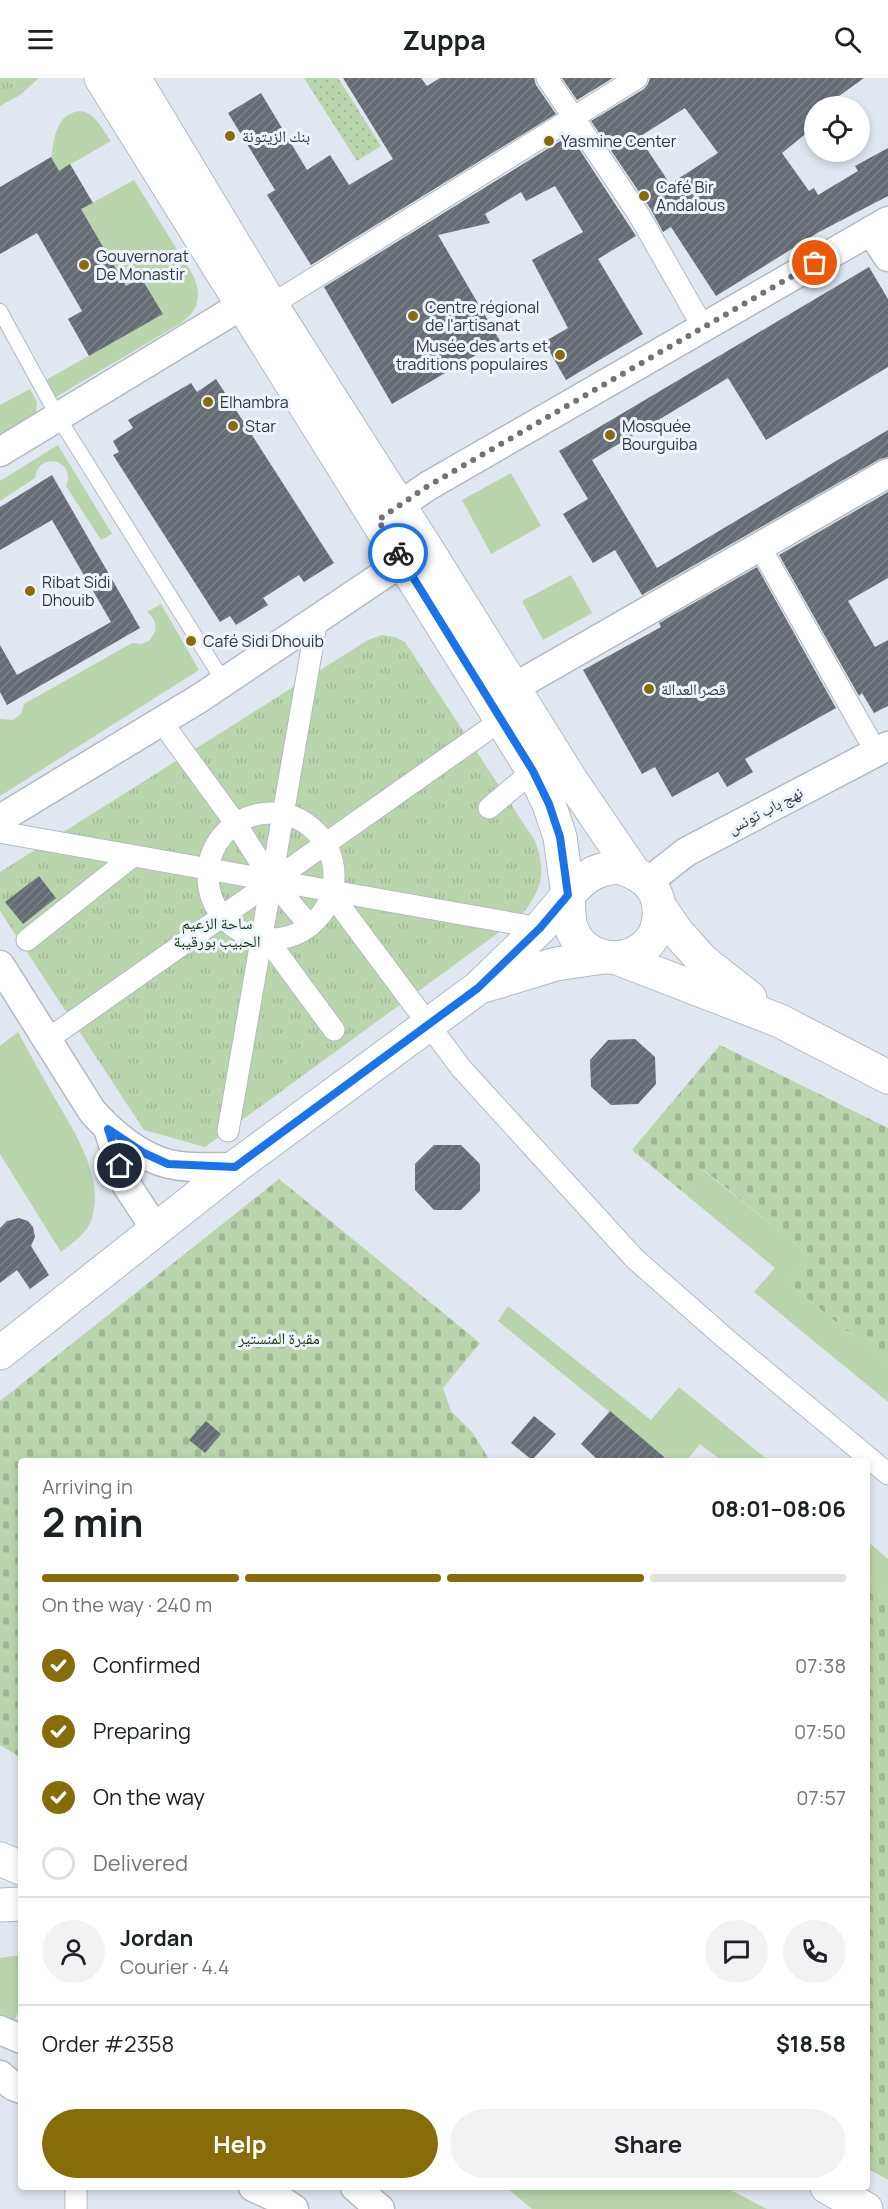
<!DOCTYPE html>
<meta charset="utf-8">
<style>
:root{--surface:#fff;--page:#f2f2f2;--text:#202124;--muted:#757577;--line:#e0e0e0;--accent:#876c0a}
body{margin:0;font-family:Manrope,"Noto Naskh Arabic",sans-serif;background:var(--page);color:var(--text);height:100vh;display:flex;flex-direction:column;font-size:22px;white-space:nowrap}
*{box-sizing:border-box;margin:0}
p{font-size:20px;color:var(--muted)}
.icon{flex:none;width:33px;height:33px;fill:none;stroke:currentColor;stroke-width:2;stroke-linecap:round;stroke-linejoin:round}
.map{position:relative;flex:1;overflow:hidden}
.details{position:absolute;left:18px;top:1380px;width:852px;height:732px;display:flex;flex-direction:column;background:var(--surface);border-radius:6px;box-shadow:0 3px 9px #0003}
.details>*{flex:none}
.controls{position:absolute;left:804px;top:18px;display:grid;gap:12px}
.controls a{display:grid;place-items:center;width:66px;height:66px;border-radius:50%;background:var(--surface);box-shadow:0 3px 9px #0003;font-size:30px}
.pin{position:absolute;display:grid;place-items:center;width:51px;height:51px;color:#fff;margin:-26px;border:3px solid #fff;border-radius:50%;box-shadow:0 2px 6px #0007}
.courier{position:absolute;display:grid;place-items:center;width:60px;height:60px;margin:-30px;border:4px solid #1a73e8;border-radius:50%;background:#fff;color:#222;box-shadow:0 2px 8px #0007}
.head em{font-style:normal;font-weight:700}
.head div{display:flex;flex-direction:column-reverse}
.head{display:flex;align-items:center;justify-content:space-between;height:102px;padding:0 24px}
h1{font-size:39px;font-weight:700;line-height:45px}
.bar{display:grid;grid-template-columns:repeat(4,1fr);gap:9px 6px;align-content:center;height:72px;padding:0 24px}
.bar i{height:8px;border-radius:4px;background:var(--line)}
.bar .current{background:var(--accent)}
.bar p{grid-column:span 4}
.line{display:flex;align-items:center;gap:15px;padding:0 24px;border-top:2px solid var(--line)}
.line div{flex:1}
.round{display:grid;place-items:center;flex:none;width:63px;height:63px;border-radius:32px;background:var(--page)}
ol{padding:0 24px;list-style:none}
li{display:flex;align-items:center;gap:18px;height:66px}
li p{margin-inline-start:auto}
li .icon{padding:6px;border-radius:50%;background:var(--accent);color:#fff;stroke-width:4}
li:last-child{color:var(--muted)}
li i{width:33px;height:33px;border:3px solid var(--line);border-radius:50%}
.primary-button{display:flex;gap:12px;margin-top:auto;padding:12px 24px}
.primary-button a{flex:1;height:69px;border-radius:36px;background:var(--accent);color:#fff;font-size:24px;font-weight:700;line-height:69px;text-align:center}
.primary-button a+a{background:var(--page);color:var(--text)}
header{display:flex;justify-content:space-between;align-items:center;height:78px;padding:0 24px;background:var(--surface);font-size:27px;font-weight:700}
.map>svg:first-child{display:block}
.grass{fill:#b9d5ac}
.cemetery{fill:url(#cemetery-stones)}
.park{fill:url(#park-tufts)}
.garden{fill:url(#garden-dots)}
.building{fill:url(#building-hatch);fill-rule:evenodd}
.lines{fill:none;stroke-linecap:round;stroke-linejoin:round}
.service-casing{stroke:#b3bac2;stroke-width:16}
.pedestrian-casing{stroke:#b3bac2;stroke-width:23}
.minor-casing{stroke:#b3bac2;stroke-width:31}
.tertiary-casing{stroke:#b3bac2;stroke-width:35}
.secondary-casing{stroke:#b3bac2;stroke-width:35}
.service{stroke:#fff;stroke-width:14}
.pedestrian{stroke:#fff;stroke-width:21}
.minor{stroke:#fff;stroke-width:28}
.tertiary{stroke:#fff;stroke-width:33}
.secondary{stroke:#fff;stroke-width:33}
.done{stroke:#707379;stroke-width:6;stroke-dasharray:0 10.8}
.route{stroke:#1a73e8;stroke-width:8}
.poi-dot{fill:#876c0a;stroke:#edf4fd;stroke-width:2}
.labels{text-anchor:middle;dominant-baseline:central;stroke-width:6;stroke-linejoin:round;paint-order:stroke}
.poi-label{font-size:16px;fill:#333539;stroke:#edf4fd;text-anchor:start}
.street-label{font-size:16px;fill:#333539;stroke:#edf4fd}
.park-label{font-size:16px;fill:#193803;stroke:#edf4fd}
</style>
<header><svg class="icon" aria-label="menu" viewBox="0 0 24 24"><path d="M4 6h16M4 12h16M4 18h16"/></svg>Zuppa<svg class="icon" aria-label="search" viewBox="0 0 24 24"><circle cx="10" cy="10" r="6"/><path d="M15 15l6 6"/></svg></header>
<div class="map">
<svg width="888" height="2131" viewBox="0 0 888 2131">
<defs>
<pattern id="cemetery-stones" width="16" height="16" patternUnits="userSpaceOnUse" patternTransform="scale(1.5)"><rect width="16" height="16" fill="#b9d5ac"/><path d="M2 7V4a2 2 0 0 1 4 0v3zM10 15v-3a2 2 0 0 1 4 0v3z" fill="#a0b795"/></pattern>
<pattern id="park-tufts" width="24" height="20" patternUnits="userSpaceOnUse" patternTransform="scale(1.5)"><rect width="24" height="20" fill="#b9d5ac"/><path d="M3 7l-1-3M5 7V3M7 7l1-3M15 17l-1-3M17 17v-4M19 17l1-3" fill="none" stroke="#a0b795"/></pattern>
<pattern id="garden-dots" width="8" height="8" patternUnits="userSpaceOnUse" patternTransform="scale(1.5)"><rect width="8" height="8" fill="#b9d5ac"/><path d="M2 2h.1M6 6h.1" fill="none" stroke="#a0b795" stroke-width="1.8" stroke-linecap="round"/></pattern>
<pattern id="building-hatch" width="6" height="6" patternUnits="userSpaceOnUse" patternTransform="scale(1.5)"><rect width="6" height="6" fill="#666c74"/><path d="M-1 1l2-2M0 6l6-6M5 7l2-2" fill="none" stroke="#7d8288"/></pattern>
</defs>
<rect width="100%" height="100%" fill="#e0e7f0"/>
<!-- grass -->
<g class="grass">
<path d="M79 33C95 34 102 51 111 63L59 93 51 79C55 60 55 37 79 33Z"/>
<path d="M134 102 194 199C202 219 198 233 181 245L56 319 46 302 163 236 142 199 126 208 81 131Z"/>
<polygon points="30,311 37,324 36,337 0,360 0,327"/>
<path d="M58 367 112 456 101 462 66 408C77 382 38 372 35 400L0 423V403Z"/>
<polygon points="511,395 541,448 491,476 462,422"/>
<polygon points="571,497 592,535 543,562 522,523"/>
<path d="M161 526 199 592 0 718V641L13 642 21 636 24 626 132 565 141 566 149 563C158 553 158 543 147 534Z"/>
<path d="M18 954C30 976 42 998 54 1019 74 1053 108 1104 90 1145 84 1158 72 1165 61 1174L0 1076V968Z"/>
<polygon points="703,1092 809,1177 787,1204 888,1286 888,1324 754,1214 775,1190 684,1115"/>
<polygon points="508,1228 651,1342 679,1309 769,1383 722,1383 700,1366 686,1383 670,1383 498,1243"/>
<polygon points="867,1463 888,1481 888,1518 867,1501"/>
<polygon points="21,1877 21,1926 14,1943 0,1936 0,1880"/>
<polygon points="506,2109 725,2109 767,2131 532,2131"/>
</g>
<!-- cemetery -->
<g class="cemetery">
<polygon points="720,967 888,1050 888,1286 787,1204 809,1177 704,1092 684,1115 632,1072"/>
<polygon points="279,1101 480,1265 443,1310 451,1333 472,1354 490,1383 21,1383 21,1680 0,1667 0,1323"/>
<polygon points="867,1501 888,1518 888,2102 867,2090"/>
</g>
<!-- park -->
<g class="park">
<polygon points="0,0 39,0 20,17 0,28"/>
<path d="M382 557 395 559 405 564 535 763C547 796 542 812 520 839L205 1069 144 1052 0 833V794L368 562Z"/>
</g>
<!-- garden -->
<polygon class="garden" points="304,0 338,0 381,68 357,83"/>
<!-- building -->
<g class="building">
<polygon points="343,0 421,0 427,8 440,0 534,0 536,7 556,36 311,187 267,117 275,112 228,35 261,15 307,92 330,77 349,107 393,81"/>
<polygon points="562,0 613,0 577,22"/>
<path d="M650 0H864L825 28H814V49L782 75 809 113 814 110 818 117 858 93 855 88 888 70V118L819 154 716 218 671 149 663 154 650 130 591 43 644 11 648 6ZM685 30 718 75 670 106 639 59Z"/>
<polygon points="570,57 636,158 598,181 643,256 566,302 544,264 568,250 532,182 583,154 555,108 526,123 521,114 485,136 490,145 438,157 500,263 392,326 324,209"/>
<polygon points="51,79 59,93 70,86 93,125 81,131 126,208 141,199 163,236 89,278 68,241 82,233 37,155 0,176 0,109"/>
<polygon points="869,189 888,221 888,289 766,362 728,300 592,382 657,490 888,352 888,379 880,381 642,517 615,472 593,485 563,436 588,421 559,373"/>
<polygon points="216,301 334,485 304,504 299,497 263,520 268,527 236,547 230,538 220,544 113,377 119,374 113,363 133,350 128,342 191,305 197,314"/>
<polygon points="52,397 140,550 7,627 0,614 0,567 17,597 111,544 52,442 0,472 0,429"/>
<polygon points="888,414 888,500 848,523 875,569 888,562 888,628 874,635 862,615 859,618 779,477"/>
<polygon points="757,489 836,630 745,681 753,694 727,709 718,694 672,719 655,689 642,696 583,592 661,549 659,545"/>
<polygon points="39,798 56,820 23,846 5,824"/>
<polygon points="635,961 655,979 656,1006 638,1026 611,1027 591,1009 590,982 608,962"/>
<polygon points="434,1067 461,1067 480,1086 480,1113 461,1132 434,1132 415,1112 415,1086"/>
<polygon points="19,1140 28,1143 33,1149 35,1159 31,1168 49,1197 30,1211 17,1192 0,1205 0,1150 7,1143"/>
<polygon points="610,1333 669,1383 599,1383 581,1366"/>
<polygon points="534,1338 556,1356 532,1382 511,1365"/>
<polygon points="206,1343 221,1356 205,1375 189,1362"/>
</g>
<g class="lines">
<!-- service casing -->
<g class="service-casing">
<polyline id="service" points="0,233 58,339 224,604"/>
</g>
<!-- pedestrian casing -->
<g class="pedestrian-casing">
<g id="pedestrian">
<polyline points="547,0 639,137 703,249"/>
<polyline points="271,227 637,0"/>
<polyline points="760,469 876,674"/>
<polyline points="161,643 236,746 272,803 310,848"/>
<polyline points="489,730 533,693"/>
<circle cx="271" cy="798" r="63"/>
<polyline points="0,754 540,850"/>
<polyline points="332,817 461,990 635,1181 726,1261 888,1396"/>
<polyline points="267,861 334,952"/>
<polyline points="27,862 133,778"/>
<polyline points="48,961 500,643"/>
<polyline points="228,1053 317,541"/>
<polyline points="76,2109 76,2131"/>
</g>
</g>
<!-- minor casing -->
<g class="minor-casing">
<g id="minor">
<polyline points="871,153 888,179"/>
<polyline points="0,374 262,215"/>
<polyline points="380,441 428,408 888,143"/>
<polyline points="513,610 888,395"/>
<polyline points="0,741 200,620 420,472"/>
<polyline points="648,804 686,774 888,668"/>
<path d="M0 887 92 1033C111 1055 140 1079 169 1086 190 1091 214 1089 235 1089"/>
<polyline points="108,1051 126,1106 156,1152"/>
<polyline points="0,1952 21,1961"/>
<polyline points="0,1997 13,2008 21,2011"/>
<polyline points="253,2109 279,2121 294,2131"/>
<polyline points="355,2109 380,2131"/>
</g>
</g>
<!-- tertiary casing -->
<g class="tertiary-casing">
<g id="tertiary">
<polyline points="480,909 556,886 604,879"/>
<polyline points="0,1275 235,1089 478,910 540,850 568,817"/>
</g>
</g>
<!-- secondary casing -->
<g class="secondary-casing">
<g id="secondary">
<polyline points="101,0 533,693 549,726 560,759 568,817"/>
<polyline points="134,0 263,214 425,468 571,702 633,793"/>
<path d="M617 789C629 792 637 795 646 803 665 819 663 854 644 869 620 889 581 880 571 849 568 839 569 828 568 817 585 799 592 792 617 789Z"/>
<polyline points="659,828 677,854 703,883 750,920"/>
<polyline points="617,880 780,943 888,999"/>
<polyline points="0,1781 21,1790"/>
<polyline points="0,1827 21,1826"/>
<polyline points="827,2109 866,2131"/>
</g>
</g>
<!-- service -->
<use href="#service" class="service"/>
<!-- pedestrian -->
<use href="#pedestrian" class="pedestrian"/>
<!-- minor -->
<use href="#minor" class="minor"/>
<!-- tertiary -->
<use href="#tertiary" class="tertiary"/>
<!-- secondary -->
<use href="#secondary" class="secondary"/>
</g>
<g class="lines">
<!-- done -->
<polyline class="done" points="398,475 378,442 428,408 815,185"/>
<!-- route -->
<polyline class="route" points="120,1088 108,1051 144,1075 168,1086 235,1089 478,910 540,850 568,817 560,759 549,726 533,693 398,475"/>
</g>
<!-- markers -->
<g class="poi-dot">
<circle cx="230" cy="58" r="6"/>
<circle cx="549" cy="63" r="6"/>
<circle cx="644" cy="118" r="6"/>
<circle cx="84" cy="187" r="6"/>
<circle cx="413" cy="238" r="6"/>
<circle cx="560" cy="277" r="6"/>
<circle cx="208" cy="324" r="6"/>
<circle cx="233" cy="348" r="6"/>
<circle cx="610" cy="357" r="6"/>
<circle cx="30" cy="513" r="6"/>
<circle cx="191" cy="563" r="6"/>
<circle cx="649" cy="611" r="6"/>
</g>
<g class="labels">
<!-- poi labels -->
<g class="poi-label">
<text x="242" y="58">بنك الزيتونة</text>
<text x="561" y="63">Yasmine Center</text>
<text x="656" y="109">Café Bir<tspan x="656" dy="18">Andalous</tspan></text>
<text x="96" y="178">Gouvernorat<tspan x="96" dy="18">De Monastir</tspan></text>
<text x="425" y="229">Centre régional<tspan x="425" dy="18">de l'artisanat</tspan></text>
<text x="548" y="268" text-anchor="end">Musée des arts et<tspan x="548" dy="18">traditions populaires</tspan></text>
<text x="220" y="324">Elhambra</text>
<text x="245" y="348">Star</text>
<text x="622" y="348">Mosquée<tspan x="622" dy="18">Bourguiba</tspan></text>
<text x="42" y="504">Ribat Sidi<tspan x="42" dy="18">Dhouib</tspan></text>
<text x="203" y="563">Café Sidi Dhouib</text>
<text x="661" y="611">قصر العدالة</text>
</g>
<!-- street labels -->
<g class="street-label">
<text transform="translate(765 732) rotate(-28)">نهج باب تونس</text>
</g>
<!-- park labels -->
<g class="park-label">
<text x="217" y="845">ساحة الزعيم<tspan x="217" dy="18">الحبيب بورقيبة</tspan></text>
<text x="279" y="1260">مقبرة المنستير</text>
</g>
</g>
</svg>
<div class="controls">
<a><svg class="icon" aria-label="locate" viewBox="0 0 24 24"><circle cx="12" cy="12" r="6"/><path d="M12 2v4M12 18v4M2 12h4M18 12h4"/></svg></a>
</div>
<div class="pin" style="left:815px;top:185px;background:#ea580c"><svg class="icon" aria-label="bag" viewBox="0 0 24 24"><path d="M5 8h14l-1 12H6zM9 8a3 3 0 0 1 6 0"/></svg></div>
<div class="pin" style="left:120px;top:1088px;background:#1f2937"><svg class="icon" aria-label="home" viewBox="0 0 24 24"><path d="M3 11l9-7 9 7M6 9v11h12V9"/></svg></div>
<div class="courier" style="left:398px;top:475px"><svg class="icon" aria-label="bike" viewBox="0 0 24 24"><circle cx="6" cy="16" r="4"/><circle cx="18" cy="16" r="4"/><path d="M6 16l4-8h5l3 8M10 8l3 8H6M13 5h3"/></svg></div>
<section class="details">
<div class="head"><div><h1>2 min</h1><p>Arriving in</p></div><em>08:01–08:06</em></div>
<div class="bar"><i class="current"></i><i class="current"></i><i class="current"></i><i></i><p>On the way · 240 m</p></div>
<ol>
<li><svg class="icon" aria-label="check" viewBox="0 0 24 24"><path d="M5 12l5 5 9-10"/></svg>Confirmed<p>07:38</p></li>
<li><svg class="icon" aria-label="check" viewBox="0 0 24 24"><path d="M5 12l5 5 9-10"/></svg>Preparing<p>07:50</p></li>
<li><svg class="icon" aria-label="check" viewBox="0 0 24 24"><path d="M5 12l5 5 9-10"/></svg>On the way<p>07:57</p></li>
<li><i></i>Delivered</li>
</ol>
<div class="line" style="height:108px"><a class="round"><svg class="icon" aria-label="person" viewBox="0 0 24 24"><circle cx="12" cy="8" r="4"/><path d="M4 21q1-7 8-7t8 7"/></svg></a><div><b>Jordan</b><p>Courier · 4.4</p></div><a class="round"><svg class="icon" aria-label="chat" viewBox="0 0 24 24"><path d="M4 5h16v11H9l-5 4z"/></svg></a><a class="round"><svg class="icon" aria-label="phone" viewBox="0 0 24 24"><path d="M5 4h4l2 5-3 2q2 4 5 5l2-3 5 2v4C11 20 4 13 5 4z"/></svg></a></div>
<div class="line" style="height:78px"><div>Order #2358</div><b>$18.58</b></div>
<div class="primary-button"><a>Help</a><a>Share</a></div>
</section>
</div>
